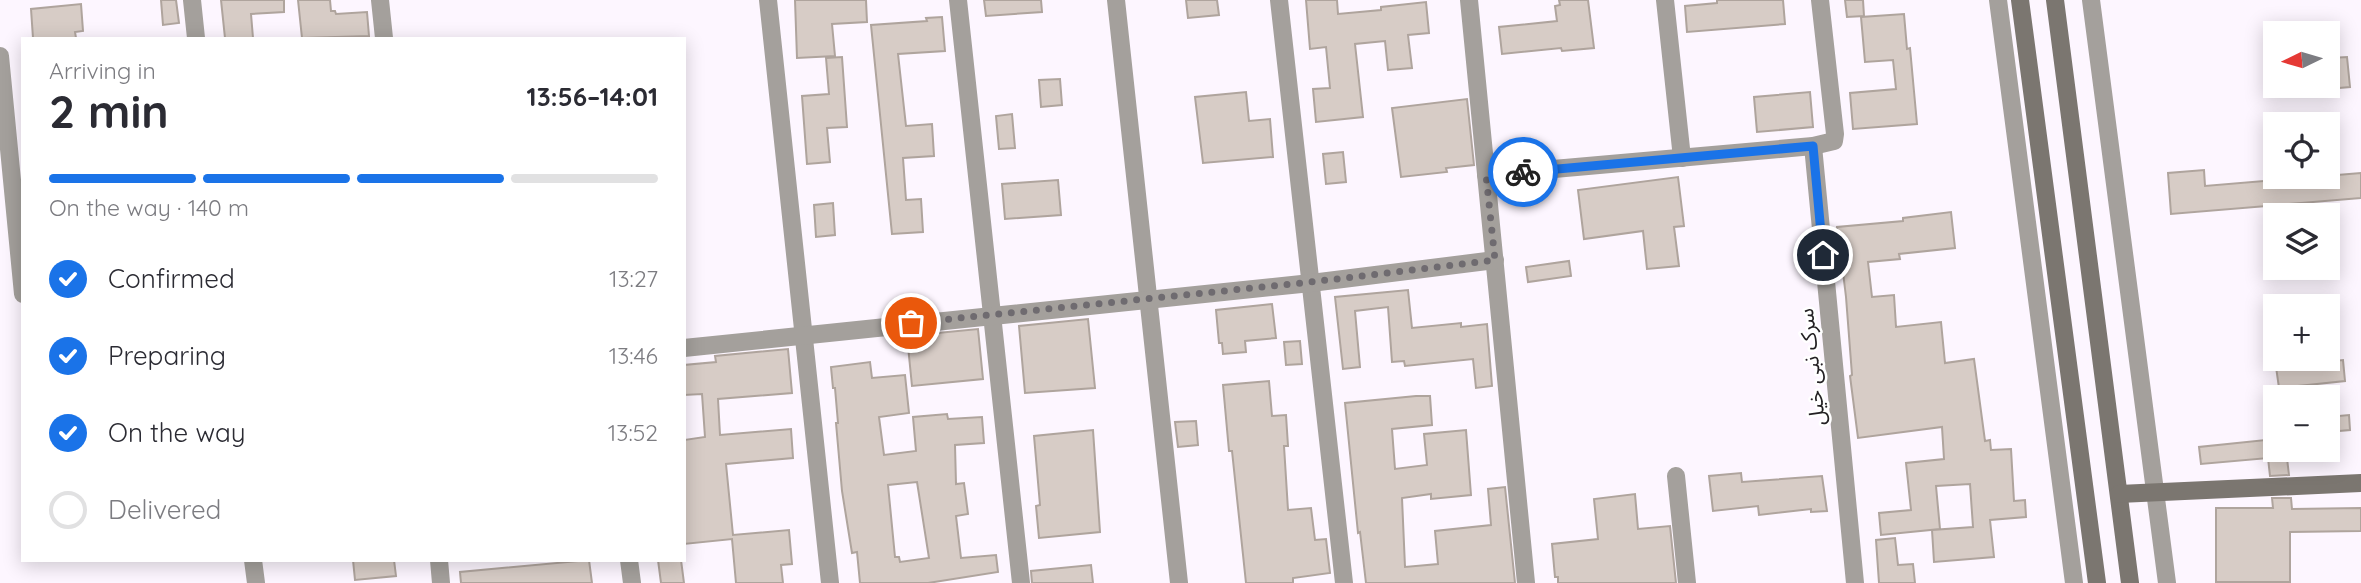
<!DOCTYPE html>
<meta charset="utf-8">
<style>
:root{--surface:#fff;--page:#f2f2f3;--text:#2b2b33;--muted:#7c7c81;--line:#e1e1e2;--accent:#1a73e8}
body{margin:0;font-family:Quicksand,"Noto Sans Arabic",sans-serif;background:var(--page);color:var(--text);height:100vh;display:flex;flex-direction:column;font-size:26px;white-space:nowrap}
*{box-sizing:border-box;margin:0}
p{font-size:23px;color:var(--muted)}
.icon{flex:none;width:38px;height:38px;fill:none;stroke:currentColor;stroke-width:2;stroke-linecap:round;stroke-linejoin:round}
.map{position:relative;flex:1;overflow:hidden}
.details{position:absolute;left:21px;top:37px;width:665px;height:525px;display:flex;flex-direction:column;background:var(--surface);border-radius:0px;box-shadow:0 4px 18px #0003}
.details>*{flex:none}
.needle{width:46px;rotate:265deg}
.buttons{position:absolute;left:2263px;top:21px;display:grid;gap:14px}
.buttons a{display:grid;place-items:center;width:77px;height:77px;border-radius:0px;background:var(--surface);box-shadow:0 4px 18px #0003;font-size:35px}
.pin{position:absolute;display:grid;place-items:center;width:60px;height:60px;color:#fff;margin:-30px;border:4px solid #fff;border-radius:50%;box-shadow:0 2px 7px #0007}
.courier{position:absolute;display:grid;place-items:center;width:70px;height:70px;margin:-35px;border:5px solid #1a73e8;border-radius:50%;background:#fff;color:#222;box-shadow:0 2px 9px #0007}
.head em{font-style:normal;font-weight:700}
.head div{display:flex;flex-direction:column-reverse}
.head{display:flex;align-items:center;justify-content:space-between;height:119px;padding:0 28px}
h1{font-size:46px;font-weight:700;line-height:52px}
.bar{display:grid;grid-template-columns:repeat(4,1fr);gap:10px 7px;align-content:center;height:84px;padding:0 28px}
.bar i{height:9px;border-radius:5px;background:var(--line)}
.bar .active{background:var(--accent)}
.bar p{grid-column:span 4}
ol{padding:0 28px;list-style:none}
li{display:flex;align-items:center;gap:21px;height:77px}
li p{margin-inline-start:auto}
li .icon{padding:7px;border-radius:50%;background:var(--accent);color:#fff;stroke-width:4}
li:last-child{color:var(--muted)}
li i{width:38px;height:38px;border:4px solid var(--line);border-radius:50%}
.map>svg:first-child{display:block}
.building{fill:#d7ccc6;stroke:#afa49d;stroke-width:2;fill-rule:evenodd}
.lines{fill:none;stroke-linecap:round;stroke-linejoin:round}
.street{stroke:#a4a09c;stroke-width:18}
.secondary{stroke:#7b7670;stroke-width:18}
.done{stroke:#6f6b70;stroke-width:7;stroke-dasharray:0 12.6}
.route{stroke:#1a73e8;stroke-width:9}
.labels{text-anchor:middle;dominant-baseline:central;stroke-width:5;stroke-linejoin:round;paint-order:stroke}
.street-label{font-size:21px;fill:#232023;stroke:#fff}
</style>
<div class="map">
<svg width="2361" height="583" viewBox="0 0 2361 583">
<rect width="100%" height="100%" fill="#fdf6ff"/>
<!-- building -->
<g class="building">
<polygon points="161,0 176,0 179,23 163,25"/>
<polygon points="221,0 284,0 284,12 251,14 253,38 225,38"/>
<polygon points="298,0 330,0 331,11 335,11 336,14 367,12 369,36 302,38"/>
<polygon points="795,0 866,0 867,22 832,24 835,56 797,58"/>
<polygon points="984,0 1041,0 1042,12 986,16"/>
<polygon points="1186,0 1217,0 1219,15 1188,18"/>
<polygon points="1306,0 1337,0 1338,14 1381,10 1381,7 1426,2 1429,33 1408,35 1412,68 1388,70 1385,41 1355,44 1363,117 1316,122 1313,89 1330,88 1326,47 1310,49"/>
<polygon points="1559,0 1588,0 1594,48 1562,51 1561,48 1502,54 1499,27 1557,21 1555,6 1560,5"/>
<polygon points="1717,0 1783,0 1785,24 1687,32 1685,6 1717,3"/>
<polygon points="1845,0 1863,0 1864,16 1847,17"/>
<polygon points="81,4 83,31 75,32 76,38 33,38 31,9"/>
<polygon points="1904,14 1907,49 1910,48 1917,124 1853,129 1850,93 1896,89 1893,60 1865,62 1861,17"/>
<polygon points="942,17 945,51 898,54 906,126 932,124 934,156 903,158 906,200 921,199 923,232 892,234 871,25 927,21 926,18"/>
<polygon points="842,57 847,127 827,128 830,162 807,164 802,96 829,94 826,58"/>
<polygon points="2347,57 2350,87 2328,89 2328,64 2331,64 2331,58"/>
<polygon points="1060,79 1062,105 1041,107 1039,80"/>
<polygon points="1246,92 1249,121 1270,119 1273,157 1203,163 1195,97"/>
<polygon points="1810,92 1813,127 1757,132 1754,97"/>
<polygon points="1467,99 1474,165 1446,168 1447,172 1401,177 1392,108"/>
<polygon points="1012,114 1015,148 999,149 996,116"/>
<polygon points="1343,152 1346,182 1326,184 1323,154"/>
<polygon points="2204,170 2205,186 2361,173 2361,198 2171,214 2168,173"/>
<polygon points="1678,177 1684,226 1674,227 1679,266 1647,269 1643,231 1584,239 1578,190"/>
<polygon points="1058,180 1061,215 1005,219 1002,184"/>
<polygon points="833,203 835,235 816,237 814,205"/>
<polygon points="1951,212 1955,248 1899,254 1900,259 1868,262 1872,297 1894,295 1896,327 1941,322 1945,363 1974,359 1985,441 1990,440 1991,450 2011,449 2014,501 2025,500 2026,517 1990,520 1994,557 1934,562 1932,530 1973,527 1970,484 1936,486 1940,529 1881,535 1879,513 1911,510 1906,463 1944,459 1942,427 1858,438 1850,376 1852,375 1846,297 1842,264 1840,264 1837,227 1903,221 1903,218"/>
<polygon points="1569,261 1571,276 1528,282 1526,267"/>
<polygon points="1408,290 1412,328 1461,323 1461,327 1487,324 1492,386 1476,388 1473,359 1405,366 1404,361 1392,362 1388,307 1355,311 1360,367 1343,369 1335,297"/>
<polygon points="1272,304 1276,338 1245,341 1246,352 1223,354 1222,343 1219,343 1216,310"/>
<polygon points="1088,319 1095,388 1025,393 1019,326"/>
<polygon points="978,329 983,379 912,386 907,336"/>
<polygon points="1300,341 1302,364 1286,365 1284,342"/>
<polygon points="788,349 792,393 718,399 720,435 791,429 793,458 726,464 733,535 789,530 792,564 781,565 783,583 736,583 732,539 684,544 684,440 705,437 702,394 684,395 684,365 716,362 715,356"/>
<polygon points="2343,360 2345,381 2279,388 2276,367"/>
<path d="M870 362 872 378 905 375 909 413 879 417 884 455 916 451 913 417 947 414 948 419 982 417 984 443 955 445 956 484 964 483 968 514 956 516 961 558 996 555 998 572 928 583H860L857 552 852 553 842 491 836 423H838L835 388H833L831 367ZM917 482 929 558 900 562 899 557H895L888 485Z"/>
<polygon points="1269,381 1272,416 1286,415 1288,446 1284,446 1288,510 1311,508 1315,540 1326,539 1330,573 1293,578 1293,583 1246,583 1232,451 1229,451 1223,385"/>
<polygon points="1416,396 1430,396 1432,425 1392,429 1395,469 1427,465 1424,434 1466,430 1471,495 1431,499 1431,494 1402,498 1405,567 1438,564 1435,531 1491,525 1488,489 1505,487 1515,583 1366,583 1360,532 1358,533 1345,403"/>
<polygon points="2349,415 2350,430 2328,432 2328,417"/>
<polygon points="1196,421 1198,445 1178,447 1175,422"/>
<polygon points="1093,430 1100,532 1039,538 1036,506 1040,505 1034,436"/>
<polygon points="2275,439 2275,450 2286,450 2289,475 2270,476 2268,458 2201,464 2199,447"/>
<polygon points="1741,473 1742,482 1822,476 1827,511 1811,512 1811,509 1759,515 1758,506 1713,511 1709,476"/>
<polygon points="1635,494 1638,529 1670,526 1676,583 1558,583 1558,577 1555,577 1552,544 1598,539 1594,499"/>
<polygon points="2272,498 2291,498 2292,509 2361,508 2361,531 2290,532 2290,582 2216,582 2216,508 2273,508"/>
<polygon points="1895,538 1898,565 1913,564 1915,583 1879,583 1876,540"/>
<polygon points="353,560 394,560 396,576 355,580"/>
<polygon points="589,560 592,583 461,583 460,572"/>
<polygon points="658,560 681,560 684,583 661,583"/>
<polygon points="1091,565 1093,583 1032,583 1031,571"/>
</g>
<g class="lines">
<!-- street -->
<g class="street">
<polyline points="192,0 196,38"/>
<polyline points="380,0 384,38"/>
<polyline points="768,0 830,583"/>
<polyline points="958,0 1021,583"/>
<polyline points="1116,0 1179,583"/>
<polyline points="1279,0 1344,583"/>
<polyline points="1469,0 1526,583"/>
<polyline points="1665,0 1682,158"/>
<polyline points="1998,0 2074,583"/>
<polyline points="2091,0 2167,583"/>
<polyline points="0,56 23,294"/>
<polyline points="1813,146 1855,583"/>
<polyline points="1486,175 1813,146 1834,141 1835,134 1820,0"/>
<polyline points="684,348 1311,283 1495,260"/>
<polyline points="1676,476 1687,583"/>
<polyline points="253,560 256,583"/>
<polyline points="439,560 441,583"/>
<polyline points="629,560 632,583"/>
</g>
<!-- secondary -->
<g class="secondary">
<polyline points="2020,0 2097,583"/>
<polyline points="2055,0 2130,583"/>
<polyline points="2119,494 2361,483"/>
</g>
</g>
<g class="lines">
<!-- done -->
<polyline class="done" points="911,323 1311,282 1495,260 1486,175 1523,172"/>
<!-- route -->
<polyline class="route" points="1523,172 1813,146 1823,255"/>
</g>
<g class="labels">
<!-- street labels -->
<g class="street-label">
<text transform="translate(1811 367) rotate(-96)">سرک نبی خیل</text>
</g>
</g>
</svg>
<div class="buttons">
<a><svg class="needle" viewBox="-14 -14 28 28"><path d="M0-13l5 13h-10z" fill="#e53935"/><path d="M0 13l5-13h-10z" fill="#7c7c81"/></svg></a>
<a><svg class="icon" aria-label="locate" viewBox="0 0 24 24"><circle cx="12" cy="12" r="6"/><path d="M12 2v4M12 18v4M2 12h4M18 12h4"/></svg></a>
<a><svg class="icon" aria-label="layers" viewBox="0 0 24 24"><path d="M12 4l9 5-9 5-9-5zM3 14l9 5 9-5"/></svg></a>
<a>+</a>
<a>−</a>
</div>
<div class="pin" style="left:911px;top:323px;background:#ea580c"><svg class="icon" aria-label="bag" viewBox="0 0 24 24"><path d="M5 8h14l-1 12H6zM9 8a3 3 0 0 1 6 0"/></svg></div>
<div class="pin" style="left:1823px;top:255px;background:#1f2937"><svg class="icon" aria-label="home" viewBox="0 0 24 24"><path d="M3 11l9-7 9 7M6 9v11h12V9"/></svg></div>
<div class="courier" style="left:1523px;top:172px"><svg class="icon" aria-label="bike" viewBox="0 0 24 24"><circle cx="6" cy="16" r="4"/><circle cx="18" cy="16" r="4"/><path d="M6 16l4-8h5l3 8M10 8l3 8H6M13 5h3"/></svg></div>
<section class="details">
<div class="head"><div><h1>2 min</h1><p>Arriving in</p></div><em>13:56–14:01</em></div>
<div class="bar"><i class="active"></i><i class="active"></i><i class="active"></i><i></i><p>On the way · 140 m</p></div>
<ol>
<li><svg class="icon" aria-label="check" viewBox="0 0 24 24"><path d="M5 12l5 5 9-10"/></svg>Confirmed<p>13:27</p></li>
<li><svg class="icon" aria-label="check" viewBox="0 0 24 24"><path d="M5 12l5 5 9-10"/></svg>Preparing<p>13:46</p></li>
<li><svg class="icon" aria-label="check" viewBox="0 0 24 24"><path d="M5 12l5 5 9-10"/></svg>On the way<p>13:52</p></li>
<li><i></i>Delivered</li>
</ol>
</section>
</div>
